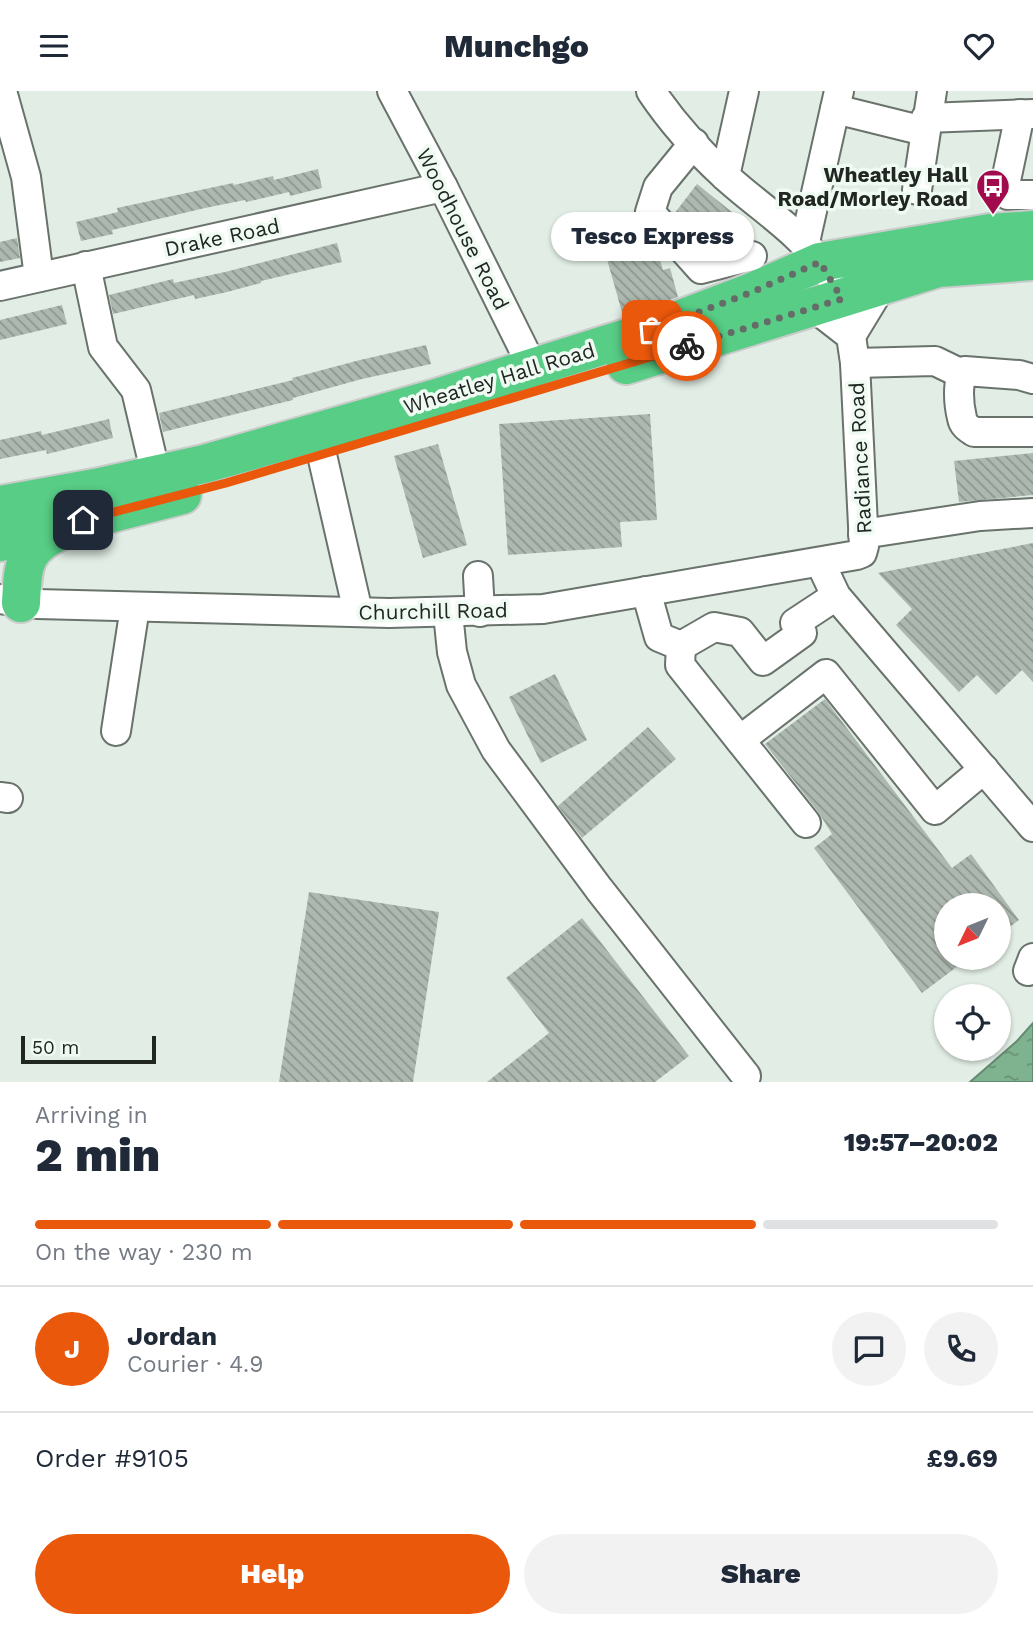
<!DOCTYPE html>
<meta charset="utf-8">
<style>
:root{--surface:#fff;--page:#f2f2f3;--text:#1f2937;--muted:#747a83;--line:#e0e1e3;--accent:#ea580c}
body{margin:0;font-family:"Work Sans",sans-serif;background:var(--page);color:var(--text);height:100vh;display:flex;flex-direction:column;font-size:26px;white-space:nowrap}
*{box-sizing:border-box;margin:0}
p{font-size:23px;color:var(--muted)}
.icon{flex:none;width:38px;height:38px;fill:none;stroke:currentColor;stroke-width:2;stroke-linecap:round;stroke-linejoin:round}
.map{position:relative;height:991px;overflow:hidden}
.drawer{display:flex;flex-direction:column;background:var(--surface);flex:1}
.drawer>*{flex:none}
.needle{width:46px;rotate:227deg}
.controls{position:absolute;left:934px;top:802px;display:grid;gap:14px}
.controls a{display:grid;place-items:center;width:77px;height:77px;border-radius:50%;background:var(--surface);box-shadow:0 2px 5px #0004;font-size:35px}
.scale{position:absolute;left:21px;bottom:18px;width:135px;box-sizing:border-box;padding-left:7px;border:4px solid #222623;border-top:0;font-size:19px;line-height:24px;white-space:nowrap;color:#222623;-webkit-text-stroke:5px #effbf2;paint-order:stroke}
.pin{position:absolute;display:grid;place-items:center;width:60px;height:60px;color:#fff;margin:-30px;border-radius:14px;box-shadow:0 4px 10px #0006}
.courier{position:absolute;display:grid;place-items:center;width:70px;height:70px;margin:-35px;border:5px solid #ea580c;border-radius:50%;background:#fff;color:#222;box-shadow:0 2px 9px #0007}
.bubble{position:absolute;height:49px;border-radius:24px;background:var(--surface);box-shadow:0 2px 5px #0004;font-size:23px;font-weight:800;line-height:49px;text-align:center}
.overview em{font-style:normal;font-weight:800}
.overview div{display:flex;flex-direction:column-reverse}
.overview{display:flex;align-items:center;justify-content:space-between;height:119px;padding:0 35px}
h1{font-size:46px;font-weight:800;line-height:52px}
.bar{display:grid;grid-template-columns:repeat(4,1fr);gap:10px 7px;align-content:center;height:84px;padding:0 35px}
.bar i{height:9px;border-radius:5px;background:var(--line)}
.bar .on{background:var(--accent)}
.bar p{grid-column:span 4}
.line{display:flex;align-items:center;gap:18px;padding:0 35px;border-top:2px solid var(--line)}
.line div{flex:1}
.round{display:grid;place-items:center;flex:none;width:74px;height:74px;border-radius:37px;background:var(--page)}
.button{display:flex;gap:14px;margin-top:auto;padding:14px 35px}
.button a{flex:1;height:80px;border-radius:42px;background:var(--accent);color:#fff;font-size:28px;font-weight:800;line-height:80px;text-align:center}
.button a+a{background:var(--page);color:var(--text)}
header{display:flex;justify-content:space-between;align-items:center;height:91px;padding:0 35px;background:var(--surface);font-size:32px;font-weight:800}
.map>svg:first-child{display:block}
.water{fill:url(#water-ripples);stroke:#63896f;stroke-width:2}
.building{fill:url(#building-back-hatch)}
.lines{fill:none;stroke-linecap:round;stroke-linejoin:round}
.minor-casing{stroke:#69736c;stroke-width:32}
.highway-casing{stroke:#cacbca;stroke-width:42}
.minor{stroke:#fff;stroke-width:28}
.highway{stroke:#58cd86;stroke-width:38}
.done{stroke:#656c67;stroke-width:7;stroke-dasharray:0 12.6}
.route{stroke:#ea580c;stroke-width:9}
.labels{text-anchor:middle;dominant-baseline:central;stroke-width:7;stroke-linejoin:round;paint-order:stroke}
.poi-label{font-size:21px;font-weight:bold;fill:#222623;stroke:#effbf2;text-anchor:end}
.street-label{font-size:21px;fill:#222623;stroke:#effbf2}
</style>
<header><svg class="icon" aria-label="menu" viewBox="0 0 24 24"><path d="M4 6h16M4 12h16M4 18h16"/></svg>Munchgo<svg class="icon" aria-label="heart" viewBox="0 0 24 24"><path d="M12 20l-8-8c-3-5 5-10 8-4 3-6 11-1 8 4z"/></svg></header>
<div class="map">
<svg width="1033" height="991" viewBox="0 0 1033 991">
<defs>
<pattern id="water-ripples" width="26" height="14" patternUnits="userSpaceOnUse" patternTransform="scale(1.75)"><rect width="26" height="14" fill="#7fb38f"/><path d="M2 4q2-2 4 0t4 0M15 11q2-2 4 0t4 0" fill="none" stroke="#689174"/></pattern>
<pattern id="building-back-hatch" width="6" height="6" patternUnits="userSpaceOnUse" patternTransform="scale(1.75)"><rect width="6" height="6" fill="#adb9b0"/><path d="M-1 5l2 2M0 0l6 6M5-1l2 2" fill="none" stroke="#8c968f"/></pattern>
</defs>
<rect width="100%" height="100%" fill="#e1ede5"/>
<!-- water -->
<polygon class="water" points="1033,932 1033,991 970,991 1017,950"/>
<!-- building -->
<g class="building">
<polygon points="318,78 322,97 290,105 289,101 246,111 245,109 205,117 112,139 113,143 81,150 76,131 118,121 117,117 233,92 234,94 273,85 274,89"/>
<polygon points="697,93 752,137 741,151 712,158 707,154 705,157 674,123"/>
<polygon points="631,139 635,152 652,148 655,152 663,179 670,177 678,206 623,225 601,147"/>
<polygon points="17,147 20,167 0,171 0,151"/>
<polygon points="337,152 342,171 261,190 261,192 227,201 195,208 194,204 113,223 109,204 173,188 174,192 225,181"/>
<polygon points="62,214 67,233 0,249 0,229"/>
<polygon points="426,254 431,273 362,288 293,307 293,309 163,341 159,322 293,289 292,287 360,269"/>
<polygon points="650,323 657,429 620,431 622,456 508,464 499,333"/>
<polygon points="109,328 113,347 47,363 46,359 0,368 0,349 41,340 42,344"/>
<polygon points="438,353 467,454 423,467 394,365"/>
<polygon points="1033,362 1033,404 959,411 954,370"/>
<polygon points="1033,452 1033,591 1022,579 996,604 977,584 959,601 896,534 912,518 878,482"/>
<polygon points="555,583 587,649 541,672 509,606"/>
<polygon points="825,608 952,777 971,763 1019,829 999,844 999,814 947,814 947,866 970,866 922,902 814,757 832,743 819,722 765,653"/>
<polygon points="648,636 676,668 582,747 558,715"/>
<polygon points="309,801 439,821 413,991 279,991"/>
<polygon points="582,827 689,965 655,991 487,991 549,942 506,887"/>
</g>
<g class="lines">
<!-- minor casing -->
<g class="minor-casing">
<g id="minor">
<polyline points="2,0 26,86 39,186"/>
<polyline points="392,0 443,96 533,277"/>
<path d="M651 0C671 30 698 60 725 85 761 118 803 142 829 184"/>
<polyline points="835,18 924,40"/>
<polyline points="1020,23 1004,99 1008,104 1033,104"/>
<polyline points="926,27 1033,23"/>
<polyline points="694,52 658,96 650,121 701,178 752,165"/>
<polyline points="725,85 744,0"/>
<polyline points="917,99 932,0"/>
<polyline points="805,151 839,0"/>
<polyline points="86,175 103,256 136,299 156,384"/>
<polyline points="0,195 443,96"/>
<polyline points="851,245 882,194"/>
<polyline points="855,272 935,270 962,283"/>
<path d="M1033 288 1019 284 965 280C956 289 959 315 962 327 963 334 968 337 974 341H1033"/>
<polyline points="322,364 358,521"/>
<polyline points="863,443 980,425 1033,422"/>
<polyline points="820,471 836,505 1033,736"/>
<polyline points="478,485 480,521"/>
<polyline points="646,500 659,546 681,555 714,536 740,541 763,570 802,542 795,532 836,505"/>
<polyline points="0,508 37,513 389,522 543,518 857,464 862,462 864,455 855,272 851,245 815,217"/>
<polyline points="448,522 452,561 461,594 496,659 599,798 746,985"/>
<polyline points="681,555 680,574 806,732"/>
<polyline points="116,640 135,516"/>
<polyline points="740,649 826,583 935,719 984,678"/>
<polyline points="0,706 8,707"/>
<polyline points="1028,880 1033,867"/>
</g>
</g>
<!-- highway casing -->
<g class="highway-casing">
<g id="highway">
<polyline points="626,274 938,177 1033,170"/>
<polyline points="0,414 95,397 204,373 433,308 652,239 752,201 820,171 990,142 1033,139"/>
<polyline points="0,451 182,404"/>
<path d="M21 512C23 473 23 457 62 439"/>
</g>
</g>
<!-- minor -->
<use href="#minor" class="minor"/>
<!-- highway -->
<use href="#highway" class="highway"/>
</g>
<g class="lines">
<!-- done -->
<polyline class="done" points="652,239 752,201 820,171 842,208 687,255"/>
<!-- route -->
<polyline class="route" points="83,429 226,392 687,255"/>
</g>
<!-- icons -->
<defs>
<g id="bus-pin" transform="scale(1.75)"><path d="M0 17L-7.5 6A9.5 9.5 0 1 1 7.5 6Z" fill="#a10a4c" stroke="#effbf2"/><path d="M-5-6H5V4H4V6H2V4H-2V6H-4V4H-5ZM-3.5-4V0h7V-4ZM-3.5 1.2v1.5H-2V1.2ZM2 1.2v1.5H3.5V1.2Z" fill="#fff"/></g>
</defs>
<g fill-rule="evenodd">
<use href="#bus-pin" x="993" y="95"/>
</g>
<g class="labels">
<!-- poi labels -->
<g class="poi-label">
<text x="968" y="83">Wheatley Hall<tspan x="968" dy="24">Road/Morley Road</tspan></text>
</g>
<!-- street labels -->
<g class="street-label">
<text transform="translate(463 138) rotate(63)">Woodhouse Road</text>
<text transform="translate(222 146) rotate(-12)">Drake Road</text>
<text transform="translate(499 287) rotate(-17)">Wheatley Hall Road</text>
<text transform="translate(860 367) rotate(-93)">Radiance Road</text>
<text transform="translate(433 520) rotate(-1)">Churchill Road</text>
</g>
</g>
</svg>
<div class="controls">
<a><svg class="needle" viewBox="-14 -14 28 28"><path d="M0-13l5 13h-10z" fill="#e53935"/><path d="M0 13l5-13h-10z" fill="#747a83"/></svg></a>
<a><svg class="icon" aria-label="locate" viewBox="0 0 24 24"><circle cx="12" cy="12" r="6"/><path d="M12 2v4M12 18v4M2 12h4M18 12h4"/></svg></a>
</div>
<div class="scale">50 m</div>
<div class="pin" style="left:652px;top:239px;background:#ea580c"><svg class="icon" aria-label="bag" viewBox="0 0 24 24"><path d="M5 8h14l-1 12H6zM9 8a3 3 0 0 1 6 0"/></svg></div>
<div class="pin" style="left:83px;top:429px;background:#1f2937"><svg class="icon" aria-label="home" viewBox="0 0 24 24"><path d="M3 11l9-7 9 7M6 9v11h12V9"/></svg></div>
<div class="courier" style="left:687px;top:255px"><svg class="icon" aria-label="bike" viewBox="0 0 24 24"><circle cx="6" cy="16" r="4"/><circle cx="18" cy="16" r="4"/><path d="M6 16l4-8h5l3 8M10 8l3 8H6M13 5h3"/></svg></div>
<div class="bubble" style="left:551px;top:121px;width:203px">Tesco Express</div>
</div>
<section class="drawer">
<div class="overview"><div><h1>2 min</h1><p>Arriving in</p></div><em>19:57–20:02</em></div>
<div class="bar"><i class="on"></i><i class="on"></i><i class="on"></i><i></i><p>On the way · 230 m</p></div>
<div class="line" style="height:126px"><b class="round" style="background:var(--accent);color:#fff">J</b><div><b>Jordan</b><p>Courier · 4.9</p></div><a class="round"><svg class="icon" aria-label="chat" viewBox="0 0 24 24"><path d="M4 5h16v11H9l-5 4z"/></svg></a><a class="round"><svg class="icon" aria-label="phone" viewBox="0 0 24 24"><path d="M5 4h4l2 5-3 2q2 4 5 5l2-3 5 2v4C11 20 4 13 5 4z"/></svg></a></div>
<div class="line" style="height:91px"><div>Order #9105</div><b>£9.69</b></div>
<div class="button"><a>Help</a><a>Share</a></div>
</section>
